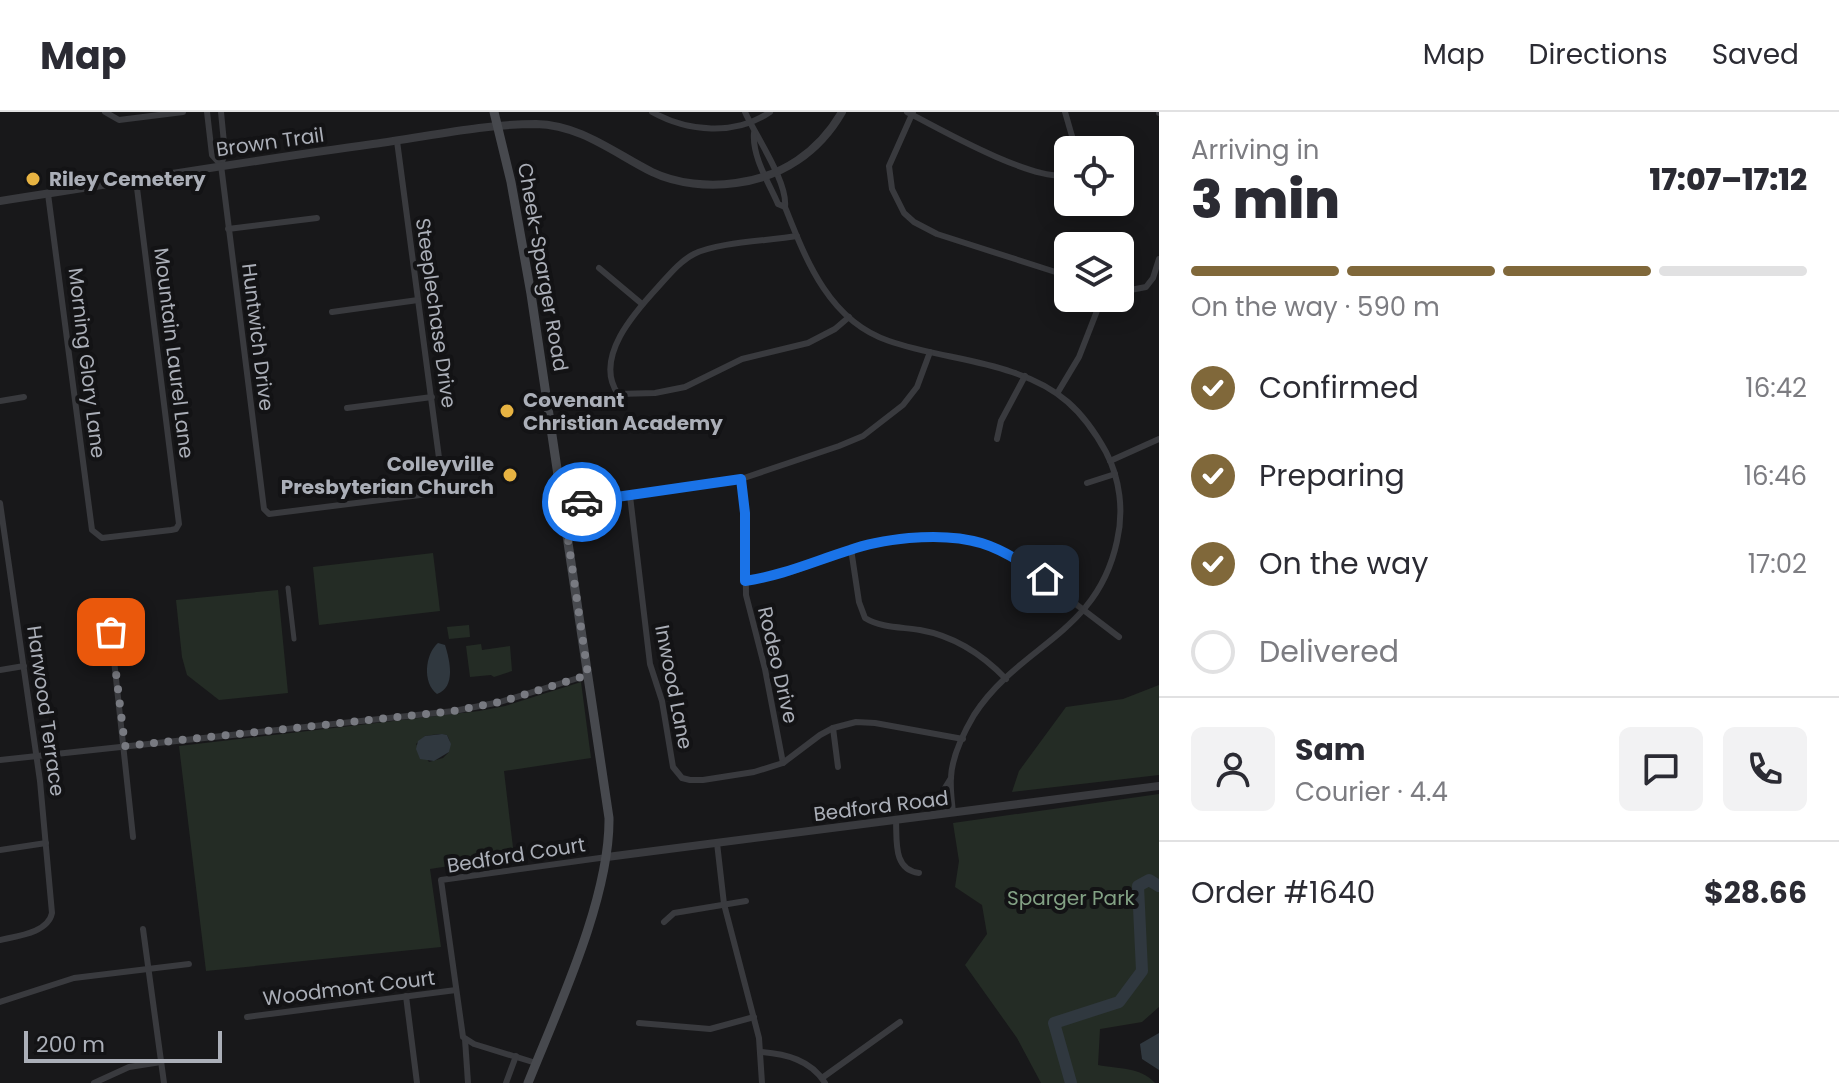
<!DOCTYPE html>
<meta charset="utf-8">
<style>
:root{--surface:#fff;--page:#f2f2f3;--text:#2b2b33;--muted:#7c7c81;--line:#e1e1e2;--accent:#80683a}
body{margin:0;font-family:Poppins,sans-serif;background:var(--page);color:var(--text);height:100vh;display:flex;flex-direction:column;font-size:30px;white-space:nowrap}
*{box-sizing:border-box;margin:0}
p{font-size:26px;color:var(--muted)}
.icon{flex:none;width:44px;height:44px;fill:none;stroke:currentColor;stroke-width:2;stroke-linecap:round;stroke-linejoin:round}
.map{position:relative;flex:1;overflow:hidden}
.sheet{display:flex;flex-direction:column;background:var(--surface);width:680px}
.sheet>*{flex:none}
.controls{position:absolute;left:1054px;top:24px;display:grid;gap:16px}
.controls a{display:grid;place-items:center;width:80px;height:80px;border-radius:12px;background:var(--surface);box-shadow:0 4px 20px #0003;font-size:40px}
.scale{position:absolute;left:24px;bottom:20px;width:198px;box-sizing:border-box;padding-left:8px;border:4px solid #abafb8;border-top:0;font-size:22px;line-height:28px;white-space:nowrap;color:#abafb8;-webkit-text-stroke:6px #131315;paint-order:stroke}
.pin{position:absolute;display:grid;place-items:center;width:68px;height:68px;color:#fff;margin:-34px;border-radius:16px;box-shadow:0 4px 12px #0006}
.courier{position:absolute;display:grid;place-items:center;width:80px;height:80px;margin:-40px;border:6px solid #1a73e8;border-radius:50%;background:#fff;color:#222;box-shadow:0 2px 10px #0007}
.summary em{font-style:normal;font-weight:800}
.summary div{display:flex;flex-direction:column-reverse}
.summary{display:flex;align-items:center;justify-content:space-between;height:136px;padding:0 32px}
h1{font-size:52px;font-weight:800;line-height:60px}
.bar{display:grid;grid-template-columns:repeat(4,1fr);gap:12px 8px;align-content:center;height:96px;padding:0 32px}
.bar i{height:10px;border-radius:6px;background:var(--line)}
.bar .selected{background:var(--accent)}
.bar p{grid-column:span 4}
.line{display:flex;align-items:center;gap:20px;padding:0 32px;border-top:2px solid var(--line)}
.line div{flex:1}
.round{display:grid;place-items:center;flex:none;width:84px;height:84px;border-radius:12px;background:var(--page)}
ol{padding:0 32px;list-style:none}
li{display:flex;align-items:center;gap:24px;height:88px}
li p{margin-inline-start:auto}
li .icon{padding:8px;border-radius:50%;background:var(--accent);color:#fff;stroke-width:4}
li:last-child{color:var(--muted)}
li i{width:44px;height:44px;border:4px solid var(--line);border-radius:50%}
header{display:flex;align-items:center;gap:48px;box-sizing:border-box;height:112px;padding:0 40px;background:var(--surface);border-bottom:2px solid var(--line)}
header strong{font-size:38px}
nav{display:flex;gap:44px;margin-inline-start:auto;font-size:28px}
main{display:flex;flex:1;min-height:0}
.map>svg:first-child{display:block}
.green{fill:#242c25;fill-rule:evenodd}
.water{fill:#30383f}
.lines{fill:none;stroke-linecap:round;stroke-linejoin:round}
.river{stroke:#30383f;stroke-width:12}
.pedestrian{stroke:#393a3e;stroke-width:5}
.minor{stroke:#393a3e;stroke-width:6}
.tertiary{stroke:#393a3e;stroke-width:8}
.secondary{stroke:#47494e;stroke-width:9}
.done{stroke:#787a81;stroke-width:8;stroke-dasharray:0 14.4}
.route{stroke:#1a73e8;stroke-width:10}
.poi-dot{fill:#e7b342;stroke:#131315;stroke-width:3}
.labels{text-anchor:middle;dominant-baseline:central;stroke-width:8;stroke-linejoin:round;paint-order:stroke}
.street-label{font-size:20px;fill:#abafb8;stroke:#131315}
.poi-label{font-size:20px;font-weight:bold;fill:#abafb8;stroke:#131315;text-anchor:start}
.park-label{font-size:20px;fill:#83a285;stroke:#131315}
</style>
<header>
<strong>Map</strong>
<nav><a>Map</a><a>Directions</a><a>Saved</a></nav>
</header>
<main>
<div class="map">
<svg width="1159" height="971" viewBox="0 0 1159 971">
<rect width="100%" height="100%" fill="#18181a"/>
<!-- green -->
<g class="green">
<polygon points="433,441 440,499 319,513 313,455"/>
<polygon points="278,478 288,581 219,588 187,563 182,545 176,488"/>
<polygon points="469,513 470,525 449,527 447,515"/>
<polygon points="481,532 482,538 510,534 512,559 494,565 491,563 470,565 466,534"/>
<path d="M581 570 591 646 504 659 514 744 430 757 441 835 206 859 179 634 479 599 505 594ZM439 622 447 623 450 629 449 640 443 646 429 650 416 632 425 624Z"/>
<polygon points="1159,573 1159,663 1012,680 1019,659 1066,595 1123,587"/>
<path d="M1159 682V895L1142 910 1100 917 1098 953C1118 957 1141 955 1155 971H1041L1017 926 965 853 987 822 982 793 955 775 959 749 953 711Z"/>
</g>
<!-- water -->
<g class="water">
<path d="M438 531 445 533C450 549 456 575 437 582 422 571 425 542 438 531Z"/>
<polygon points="442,622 447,623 451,632 449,640 434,649 420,647 416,637 418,629 425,624"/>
<polygon points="1159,921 1159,958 1142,947 1140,932"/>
</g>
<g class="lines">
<!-- river -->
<polyline class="river" points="1071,971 1054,911 1119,890 1142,859 1138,774 1149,768 1159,774"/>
<!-- pedestrian -->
<polyline class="pedestrian" points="288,476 294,527"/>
<!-- minor -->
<g class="minor">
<polyline points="105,0 119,8 183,0"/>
<polyline points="207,0 212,43 221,53"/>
<polyline points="221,0 225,41 221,53 264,397 269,402 436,381 443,376 397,29"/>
<path d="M652 0C688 20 735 24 770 0"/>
<path d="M745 0C755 23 788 70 785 95 806 148 829 209 889 229 929 243 972 246 1012 260 1058 275 1083 298 1106 340 1120 367 1124 399 1117 429 1097 523 1020 532 974 603 964 620 952 645 951 665 950 677 952 689 953 701"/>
<path d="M907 0C941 18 1033 70 1068 63"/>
<polyline points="913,0 889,54 892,77 904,101 914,110 937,122 1068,164"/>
<polyline points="1065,0 1076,38"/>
<polyline points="1159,0 1159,1"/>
<path d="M754 21C752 45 769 71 778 92L785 95"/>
<polyline points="48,82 92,418 102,426 171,418 176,417 179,412 136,68"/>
<polyline points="228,117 317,106"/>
<path d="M797 124C768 129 718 130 694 142 680 149 669 163 658 175 635 200 593 246 618 282L655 281 685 275 742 247 808 231 835 217 849 205"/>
<polyline points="599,156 642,192"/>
<polyline points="1120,180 1146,175 1153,166 1159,147"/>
<polyline points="332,200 418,188"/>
<polyline points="1058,280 1079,245 1102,186"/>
<polyline points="0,289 24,285"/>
<polyline points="347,296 432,285"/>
<polyline points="997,327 1001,309 1025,264"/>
<polyline points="1110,349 1159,327"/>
<polyline points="741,367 745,401 746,483 765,557 783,651"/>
<polyline points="1087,371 1115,362"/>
<polyline points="630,384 650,552 662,589 673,655 682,666 690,668 703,668 754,660 783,651 820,623 833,616 856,610 875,611 963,627"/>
<path d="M0 391 40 669 52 801C48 821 17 824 0 828"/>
<polyline points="563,393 741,367 839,334 863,324 903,293 917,275 930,240"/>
<path d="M851 437 859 490 865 506C881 516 902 515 920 518 954 524 982 542 1006 567"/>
<polyline points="745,469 791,460 869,432 931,424 961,425 986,431 1010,442 1119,525"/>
<polyline points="111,520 133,725"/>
<polyline points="0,558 24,554"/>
<polyline points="833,616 838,655"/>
<polyline points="0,648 454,599 500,590 588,563"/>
<polyline points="944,702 943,679 951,666"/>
<path d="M896 709C897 729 893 758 919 761"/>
<polyline points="717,731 724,792 759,926 762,971"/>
<polyline points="0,738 46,731"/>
<polyline points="664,810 674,801 746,789"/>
<polyline points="143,817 164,971"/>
<polyline points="406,884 417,971"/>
<polyline points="0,890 74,866 189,852"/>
<polyline points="247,905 456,878"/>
<polyline points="639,911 710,917 754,905"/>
<polyline points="465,927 468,971"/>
<path d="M761 940C786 942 811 948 825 971"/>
<polyline points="536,951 474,932 463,925 441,768 607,745"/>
<polyline points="822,966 900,910"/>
<polyline points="94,971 129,955 161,950"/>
<polyline points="506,971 516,944"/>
</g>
<!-- tertiary -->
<g class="tertiary">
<path d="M0 89C124 70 248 49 373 32 426 25 482 12 536 12 581 13 614 41 652 60 677 72 709 75 736 71 782 65 819 40 842 0"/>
<polyline points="607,745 1159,674"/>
</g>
<!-- secondary -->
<path class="secondary" d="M494 0 511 70 531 182 609 706C610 786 558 896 528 971"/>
</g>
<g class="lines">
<!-- done -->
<polyline class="done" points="111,520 125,634 454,599 500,590 588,563 563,393 582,390"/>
<!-- route -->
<path class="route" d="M582 390 741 367 745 401V469C784 463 812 450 850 438 869 431 889 428 909 426 968 421 998 431 1045 467"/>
</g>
<!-- markers -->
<g class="poi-dot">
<circle cx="33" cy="67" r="8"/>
<circle cx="507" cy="299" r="8"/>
<circle cx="510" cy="363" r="8"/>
</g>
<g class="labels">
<!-- street labels -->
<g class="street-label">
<text transform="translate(270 30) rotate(-8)">Brown Trail</text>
<text transform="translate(543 155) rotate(80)">Cheek-Sparger Road</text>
<text transform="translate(436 201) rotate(82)">Steeplechase Drive</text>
<text transform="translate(258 225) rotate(83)">Huntwich Drive</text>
<text transform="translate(174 241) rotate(83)">Mountain Laurel Lane</text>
<text transform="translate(87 251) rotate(83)">Morning Glory Lane</text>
<text transform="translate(778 553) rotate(77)">Rodeo Drive</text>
<text transform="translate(674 575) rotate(79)">Inwood Lane</text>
<text transform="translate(46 599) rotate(82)">Harwood Terrace</text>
<text transform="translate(881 694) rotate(-7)">Bedford Road</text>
<text transform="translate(516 743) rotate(-9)">Bedford Court</text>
<text transform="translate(349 876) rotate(-7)">Woodmont Court</text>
</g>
<!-- poi labels -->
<g class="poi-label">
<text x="49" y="67">Riley Cemetery</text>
<text x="523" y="288">Covenant<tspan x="523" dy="23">Christian Academy</tspan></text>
<text x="494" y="352" text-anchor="end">Colleyville<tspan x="494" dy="23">Presbyterian Church</tspan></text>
</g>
<!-- park labels -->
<g class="park-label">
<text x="1071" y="786">Sparger Park</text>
</g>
</g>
</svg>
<div class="controls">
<a><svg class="icon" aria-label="locate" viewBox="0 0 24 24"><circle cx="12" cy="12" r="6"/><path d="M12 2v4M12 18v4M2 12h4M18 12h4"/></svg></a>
<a><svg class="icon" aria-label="layers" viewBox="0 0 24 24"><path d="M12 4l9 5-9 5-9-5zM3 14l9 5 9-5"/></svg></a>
</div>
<div class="scale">200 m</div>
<div class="pin" style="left:111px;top:520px;background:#ea580c"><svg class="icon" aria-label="bag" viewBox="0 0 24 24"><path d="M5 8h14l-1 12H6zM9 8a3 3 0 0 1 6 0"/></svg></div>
<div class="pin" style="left:1045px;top:467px;background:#1f2937"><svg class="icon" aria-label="home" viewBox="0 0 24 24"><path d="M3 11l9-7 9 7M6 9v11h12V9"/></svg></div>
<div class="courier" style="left:582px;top:390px"><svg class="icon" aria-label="car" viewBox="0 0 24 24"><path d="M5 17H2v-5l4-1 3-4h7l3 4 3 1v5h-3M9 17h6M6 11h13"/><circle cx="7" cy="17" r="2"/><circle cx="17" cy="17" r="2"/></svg></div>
</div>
<section class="sheet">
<div class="summary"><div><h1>3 min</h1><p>Arriving in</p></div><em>17:07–17:12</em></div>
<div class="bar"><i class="selected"></i><i class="selected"></i><i class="selected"></i><i></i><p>On the way · 590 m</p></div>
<ol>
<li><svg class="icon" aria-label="check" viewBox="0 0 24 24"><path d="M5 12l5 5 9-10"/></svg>Confirmed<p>16:42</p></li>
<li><svg class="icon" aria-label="check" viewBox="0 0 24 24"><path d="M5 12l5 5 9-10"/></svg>Preparing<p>16:46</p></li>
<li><svg class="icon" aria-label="check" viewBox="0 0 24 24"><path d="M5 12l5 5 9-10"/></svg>On the way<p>17:02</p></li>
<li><i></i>Delivered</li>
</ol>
<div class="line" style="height:144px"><a class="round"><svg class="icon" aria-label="person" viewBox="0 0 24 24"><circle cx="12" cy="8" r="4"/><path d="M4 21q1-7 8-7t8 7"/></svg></a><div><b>Sam</b><p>Courier · 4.4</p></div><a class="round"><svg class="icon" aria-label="chat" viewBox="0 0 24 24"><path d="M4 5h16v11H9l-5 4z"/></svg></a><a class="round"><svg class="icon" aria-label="phone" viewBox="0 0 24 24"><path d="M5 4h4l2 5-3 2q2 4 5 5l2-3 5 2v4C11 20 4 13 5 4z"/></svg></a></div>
<div class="line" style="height:104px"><div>Order #1640</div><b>$28.66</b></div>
</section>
</main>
